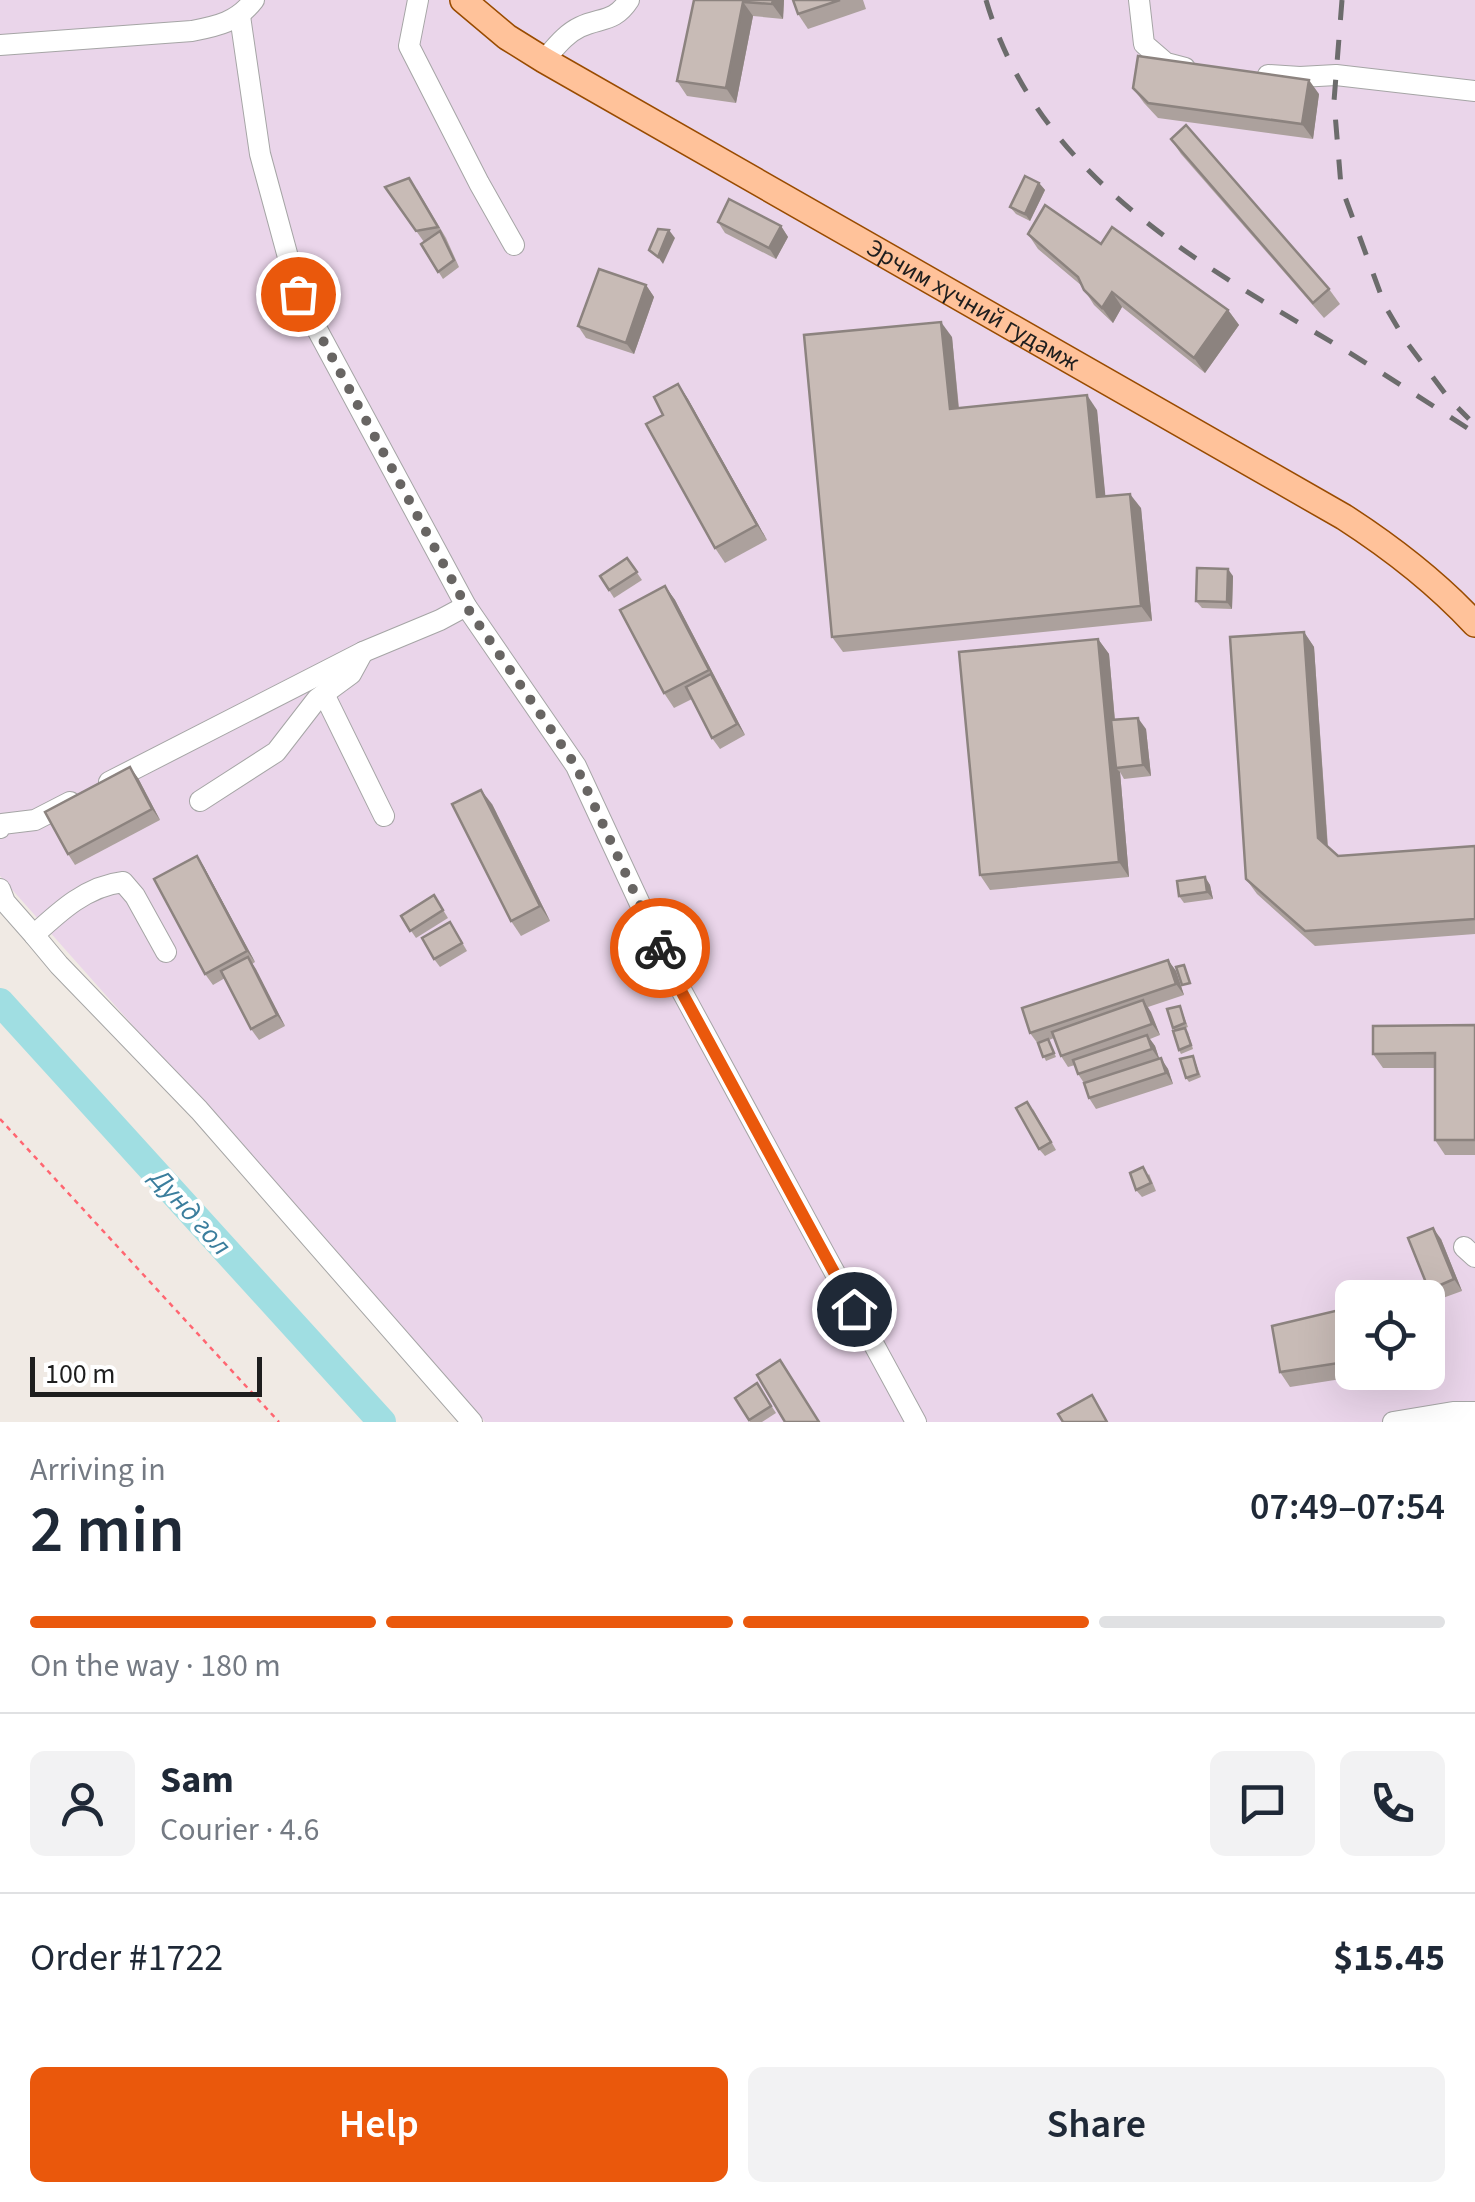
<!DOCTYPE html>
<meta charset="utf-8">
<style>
:root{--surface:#fff;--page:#f2f2f3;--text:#1f2937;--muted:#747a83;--line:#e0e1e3;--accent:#ea580c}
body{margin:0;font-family:"Source Sans 3",sans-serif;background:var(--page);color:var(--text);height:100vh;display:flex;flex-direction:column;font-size:38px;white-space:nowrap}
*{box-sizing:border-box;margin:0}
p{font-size:32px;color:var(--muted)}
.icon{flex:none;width:55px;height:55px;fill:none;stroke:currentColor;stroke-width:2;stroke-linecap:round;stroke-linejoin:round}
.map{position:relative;height:1422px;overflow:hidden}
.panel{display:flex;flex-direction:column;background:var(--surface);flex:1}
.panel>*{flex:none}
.tools{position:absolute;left:1335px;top:1280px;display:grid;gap:20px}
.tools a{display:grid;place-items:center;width:110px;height:110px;border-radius:15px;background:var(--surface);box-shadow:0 10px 40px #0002;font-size:50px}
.scale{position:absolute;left:30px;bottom:25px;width:232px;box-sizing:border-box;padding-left:10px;border:5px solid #1e1e1e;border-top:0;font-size:28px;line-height:35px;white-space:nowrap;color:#1e1e1e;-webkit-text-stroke:8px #fff;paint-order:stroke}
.pin{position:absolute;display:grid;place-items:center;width:85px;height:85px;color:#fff;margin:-42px;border:5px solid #fff;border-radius:50%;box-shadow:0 2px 10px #0007}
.courier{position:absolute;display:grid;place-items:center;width:100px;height:100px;margin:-50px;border:8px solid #ea580c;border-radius:50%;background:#fff;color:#222;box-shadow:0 2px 12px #0007}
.head em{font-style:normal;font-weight:600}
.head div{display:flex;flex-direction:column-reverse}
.head{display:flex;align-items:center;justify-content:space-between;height:170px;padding:0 30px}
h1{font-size:65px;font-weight:600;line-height:75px}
.bar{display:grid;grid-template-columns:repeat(4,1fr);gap:15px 10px;align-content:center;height:120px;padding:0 30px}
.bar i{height:12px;border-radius:8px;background:var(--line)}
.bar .active{background:var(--accent)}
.bar p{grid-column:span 4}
.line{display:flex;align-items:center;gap:25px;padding:0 30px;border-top:2px solid var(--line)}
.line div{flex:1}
.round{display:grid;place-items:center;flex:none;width:105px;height:105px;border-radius:15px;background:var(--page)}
.button{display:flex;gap:20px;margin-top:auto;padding:20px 30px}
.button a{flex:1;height:115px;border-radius:15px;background:var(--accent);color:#fff;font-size:40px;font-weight:600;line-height:115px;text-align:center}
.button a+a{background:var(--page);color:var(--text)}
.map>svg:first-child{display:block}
.industrial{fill:#ead5ea;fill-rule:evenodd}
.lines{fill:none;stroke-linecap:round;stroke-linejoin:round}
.river{stroke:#a0dee2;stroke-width:28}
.minor-casing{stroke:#a5a5a5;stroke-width:22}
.major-casing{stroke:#994b00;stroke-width:28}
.path{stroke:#ff6671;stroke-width:2.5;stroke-dasharray:5 5;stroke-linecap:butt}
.minor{stroke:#fff;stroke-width:20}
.major{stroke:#ffc29a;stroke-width:25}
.rail{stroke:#6c6c6c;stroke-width:5;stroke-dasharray:20 20;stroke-linecap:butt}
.wall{fill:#aca19d}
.shaded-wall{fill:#8c837f}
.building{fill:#c8bbb6;stroke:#8c837f;stroke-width:2.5}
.done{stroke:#686563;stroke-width:10;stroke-dasharray:0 18}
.route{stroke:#ea580c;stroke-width:12}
.labels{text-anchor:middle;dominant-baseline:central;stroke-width:8;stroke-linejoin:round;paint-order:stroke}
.street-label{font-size:25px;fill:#1e1e1e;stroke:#fff}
.water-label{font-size:28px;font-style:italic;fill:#3b7e9d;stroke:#fff}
</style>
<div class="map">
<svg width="1475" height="1422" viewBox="0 0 1475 1422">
<rect width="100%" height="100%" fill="#f0eae4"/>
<!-- industrial -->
<path class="industrial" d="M0 0H1475V1422H485L0 876ZM1352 1298H1428V1372H1352Z"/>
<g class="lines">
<!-- river -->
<polyline class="river" points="0,1002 382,1422"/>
<!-- minor casing -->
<g class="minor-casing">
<g id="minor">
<polyline points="418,0 409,46 479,183 514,245"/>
<polyline points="1139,0 1144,44 1166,63 1185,68"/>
<polyline points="240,16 260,154 298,294 466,606 576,766 673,975 916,1422"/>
<path d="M0 45 192 31C218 26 237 22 254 0"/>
<path d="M544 60C555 48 565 34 580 27 601 17 614 23 629 0"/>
<polyline points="1268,75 1300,77 1336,75 1475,91"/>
<polyline points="324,694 384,816"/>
<polyline points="109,782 363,652 440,620 466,606"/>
<polyline points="200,801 276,752 317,699 351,674 363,652"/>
<polyline points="0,828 2,824 35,820 70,802"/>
<polyline points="0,889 5,902 34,935"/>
<path d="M166 952 135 896 123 882C87 886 60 911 34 935L59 965 199 1110 472 1422"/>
<polyline points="1464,1247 1475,1257"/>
<polyline points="1393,1422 1453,1412 1475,1412"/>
</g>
</g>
<!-- major casing -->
<g class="major-casing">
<g id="major">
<path id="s1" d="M463 0 507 37 544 60 1344 517C1392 548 1436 582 1475 624"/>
</g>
</g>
<!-- path -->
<polyline class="path" points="0,1119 279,1422"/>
<!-- minor -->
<use href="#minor" class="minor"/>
<!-- major -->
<use href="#major" class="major"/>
<!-- rail -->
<g class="rail">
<path d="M986 0C1037 174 1194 261 1340 347 1386 375 1430 404 1475 433"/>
<polyline points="1342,0 1334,101 1341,186 1385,306 1405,340 1450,400 1469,419"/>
</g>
</g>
<!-- wall -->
<g class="wall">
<polygon points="694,0 784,0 783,19 753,16 736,103 687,96 677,81"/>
<polygon points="793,0 863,0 866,9 808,29 798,14"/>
<polygon points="1133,88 1319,94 1313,139 1158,118 1144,103"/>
<polygon points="1171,139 1329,289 1340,304 1324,318 1181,154"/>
<polygon points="1039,183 1045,190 1030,221 1016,214 1010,207"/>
<polygon points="385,187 417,189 446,238 459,267 443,279 421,244 424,242"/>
<polygon points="718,222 781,226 788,237 776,259 725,233"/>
<polygon points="1028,234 1101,244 1228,310 1239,325 1205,373 1122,307 1113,323 1094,305 1082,286 1038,249"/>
<polygon points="646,285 654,297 634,354 586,338 578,326"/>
<polygon points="952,337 959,408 1097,410 1105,496 1141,508 1152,621 843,652 832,637"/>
<polygon points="678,384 688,399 767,540 725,563 715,548 663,415"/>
<polygon points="627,558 642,580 614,598 600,576"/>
<polygon points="1233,576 1232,609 1202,608 1196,601"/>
<polygon points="665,586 675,600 745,735 720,749 712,738 692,699 674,708 664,693"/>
<polygon points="1304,632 1314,647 1328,847 1338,856 1475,846 1475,934 1315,946 1257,894 1246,879"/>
<polygon points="1098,639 1109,654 1115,720 1146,729 1151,776 1124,779 1120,772 1129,877 990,890 980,875"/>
<polygon points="138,778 160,820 75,865 68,854"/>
<polygon points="492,804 550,921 521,936 511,921"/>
<polygon points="197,856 204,867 255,962 252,964 285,1026 259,1040 251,1029 225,978 213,985 205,974"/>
<polygon points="1205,877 1210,885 1213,899 1184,903 1179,896"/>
<polygon points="434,895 448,918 416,938 401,916"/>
<polygon points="455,930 467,951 440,967 434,959"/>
<polygon points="1168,960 1176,971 1184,995 1148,1007 1160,1035 1150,1039 1155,1046 1159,1058 1168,1069 1173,1084 1096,1109 1089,1098 1084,1083 1078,1074 1075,1065 1068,1067 1061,1056 1054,1038 1049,1040 1056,1057 1046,1061 1038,1044 1030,1033"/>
<polygon points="1180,1006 1188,1027 1183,1029 1188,1032 1193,1049 1181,1054 1179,1050 1175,1031 1173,1028"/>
<polygon points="1475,1025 1475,1155 1445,1155 1435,1140 1435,1068 1383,1068 1373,1054"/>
<polygon points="1193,1056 1201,1077 1189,1082 1186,1078"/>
<polygon points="1033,1109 1056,1150 1045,1156 1039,1149"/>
<polygon points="1149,1174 1156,1191 1142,1197 1136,1190"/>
<polygon points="1441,1239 1462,1291 1440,1299 1444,1319 1432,1321 1430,1317 1435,1298 1429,1290"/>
<polygon points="1352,1307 1352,1372 1386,1372 1290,1387 1280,1372"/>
<polygon points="757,1383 776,1413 762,1422 750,1422 735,1398"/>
</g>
<!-- shaded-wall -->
<g class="shaded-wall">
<polygon points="773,0 784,0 783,19 772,4"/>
<polygon points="743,2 753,16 736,103 726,88"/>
<polygon points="1309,80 1319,94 1313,139 1302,124"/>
<polygon points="1039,183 1045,190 1030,221 1025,214"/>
<polygon points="781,226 788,237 776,259 769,248"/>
<polygon points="669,230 675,238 663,264 658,257"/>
<polygon points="646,285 654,297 634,354 626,343"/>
<polygon points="1112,292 1122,307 1113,323 1102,308"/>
<polygon points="1228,310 1239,325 1205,373 1194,358"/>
<polygon points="941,322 952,337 960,424 950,409"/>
<polygon points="678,384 688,399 767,540 757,525"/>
<polygon points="1087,395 1097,410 1107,512 1097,497"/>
<polygon points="1130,494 1141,508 1152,621 1141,606"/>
<polygon points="1228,569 1233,576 1232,609 1227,602"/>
<polygon points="665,586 675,600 745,735 737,724"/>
<polygon points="1304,632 1314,647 1328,853 1318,838"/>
<polygon points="1098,639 1109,654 1119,768 1116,768 1120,772 1129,877 1119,862"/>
<polygon points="1138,718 1146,729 1151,776 1143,765"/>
<polygon points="130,767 138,778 160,820 152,809"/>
<polygon points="481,790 492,804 550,921 540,906"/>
<polygon points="197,856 204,867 255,962 247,951"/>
<polygon points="1205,877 1210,885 1213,899 1207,892"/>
<polygon points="248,957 256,969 285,1026 277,1015"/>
<polygon points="1168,960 1176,971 1184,995 1176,984"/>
<polygon points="1143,1000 1151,1012 1160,1035 1152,1024"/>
<polygon points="1147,1035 1155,1046 1160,1061 1152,1049"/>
<polygon points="1161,1058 1168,1069 1173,1084 1166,1073"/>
<polygon points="1433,1228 1441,1239 1462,1291 1454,1279"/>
<polygon points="1428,1335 1431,1366 1428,1361"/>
</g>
<!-- building -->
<g class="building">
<polygon points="694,0 773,0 772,4 743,2 726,88 677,81"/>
<polygon points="793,0 840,0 798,14"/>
<polygon points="1138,56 1309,80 1302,124 1148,103 1133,88"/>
<polygon points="1186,125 1329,289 1313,303 1171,139"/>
<polygon points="1025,176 1039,183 1025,214 1010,207"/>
<polygon points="409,178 438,227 416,231 385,187"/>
<polygon points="729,199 781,226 769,248 718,222"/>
<polygon points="1045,205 1101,244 1112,227 1228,310 1194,358 1112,292 1102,308 1084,290 1078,277 1028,234"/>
<polygon points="658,229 669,230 658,257 649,250"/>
<polygon points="440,231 454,260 438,272 421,244"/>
<polygon points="599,269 646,285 626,343 578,326"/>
<polygon points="941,322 950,409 1087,395 1097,497 1130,494 1141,606 832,637 804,335"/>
<polygon points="678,384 757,525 715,548 646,424 663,415 654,397"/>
<polygon points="627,558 637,572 609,590 600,576"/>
<polygon points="1197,568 1228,569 1227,602 1196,601"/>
<polygon points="665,586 709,670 664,693 620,610"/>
<polygon points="1304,632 1318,838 1338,856 1475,846 1475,919 1305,931 1246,879 1230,637"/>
<polygon points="1098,639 1119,862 980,875 959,652"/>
<polygon points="711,674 737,724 712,738 686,687"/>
<polygon points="1138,718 1143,765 1116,768 1111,720"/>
<polygon points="130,767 152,809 68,854 45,812"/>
<polygon points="481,790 540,906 511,921 452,804"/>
<polygon points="197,856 247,951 205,974 154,879"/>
<polygon points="1205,877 1207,892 1179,896 1177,881"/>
<polygon points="434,895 443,910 410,931 401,916"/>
<polygon points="450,922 462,943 434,959 422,938"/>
<polygon points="248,957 277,1015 251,1029 221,971"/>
<polygon points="1168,960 1176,984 1030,1033 1022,1008"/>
<polygon points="1184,965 1190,983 1182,985 1176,967"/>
<polygon points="1143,1000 1152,1024 1061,1056 1052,1032"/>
<polygon points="1180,1006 1185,1023 1173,1028 1167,1009"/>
<polygon points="1475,1025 1475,1140 1435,1140 1435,1053 1373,1054 1373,1026"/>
<polygon points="1185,1028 1191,1045 1179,1050 1173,1031"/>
<polygon points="1147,1035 1152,1049 1078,1074 1073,1060"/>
<polygon points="1048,1039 1054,1053 1043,1057 1038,1043"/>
<polygon points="1193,1056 1198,1074 1186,1078 1180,1059"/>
<polygon points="1161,1058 1166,1073 1089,1098 1084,1083"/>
<polygon points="1027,1102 1051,1142 1039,1149 1016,1108"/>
<polygon points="1143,1167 1151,1183 1136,1190 1130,1173"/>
<polygon points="1433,1228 1454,1279 1429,1290 1408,1238"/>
<polygon points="1414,1293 1414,1298 1394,1298"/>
<polygon points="1439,1297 1441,1315 1430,1317 1428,1299"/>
<polygon points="1352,1307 1352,1361 1280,1372 1272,1326"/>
<polygon points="780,1360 819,1422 785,1422 757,1375"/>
<polygon points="757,1383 771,1406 749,1420 735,1398"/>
<polygon points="1092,1395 1107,1422 1063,1422 1058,1414"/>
</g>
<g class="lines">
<!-- done -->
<polyline class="done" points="298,294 466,606 576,766 660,948"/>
<!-- route -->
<polyline class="route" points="660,948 673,976 854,1309"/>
</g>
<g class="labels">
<!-- street labels -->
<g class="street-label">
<text stroke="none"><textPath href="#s1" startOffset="595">Эрчим хүчний гудамж</textPath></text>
</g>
<!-- water labels -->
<g class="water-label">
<text transform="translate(191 1212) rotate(48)">Дунд гол</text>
</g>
</g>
</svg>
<div class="tools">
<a><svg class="icon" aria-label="locate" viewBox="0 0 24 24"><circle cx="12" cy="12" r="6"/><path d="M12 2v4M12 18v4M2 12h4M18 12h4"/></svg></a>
</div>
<div class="scale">100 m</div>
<div class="pin" style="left:298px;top:294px;background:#ea580c"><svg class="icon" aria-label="bag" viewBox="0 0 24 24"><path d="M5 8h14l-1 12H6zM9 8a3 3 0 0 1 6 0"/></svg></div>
<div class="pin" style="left:854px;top:1309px;background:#1f2937"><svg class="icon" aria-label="home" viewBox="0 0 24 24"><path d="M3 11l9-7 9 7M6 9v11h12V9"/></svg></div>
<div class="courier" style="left:660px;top:948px"><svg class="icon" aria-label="bike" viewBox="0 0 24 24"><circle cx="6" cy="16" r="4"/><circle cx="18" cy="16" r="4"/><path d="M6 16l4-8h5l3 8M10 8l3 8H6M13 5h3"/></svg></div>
</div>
<section class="panel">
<div class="head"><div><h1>2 min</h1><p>Arriving in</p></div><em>07:49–07:54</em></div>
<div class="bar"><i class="active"></i><i class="active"></i><i class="active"></i><i></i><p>On the way · 180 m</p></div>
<div class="line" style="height:180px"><a class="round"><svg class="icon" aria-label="person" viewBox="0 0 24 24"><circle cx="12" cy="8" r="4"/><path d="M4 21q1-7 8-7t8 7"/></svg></a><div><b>Sam</b><p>Courier · 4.6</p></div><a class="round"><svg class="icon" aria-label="chat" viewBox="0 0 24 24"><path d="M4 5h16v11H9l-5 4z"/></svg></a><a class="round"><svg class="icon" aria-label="phone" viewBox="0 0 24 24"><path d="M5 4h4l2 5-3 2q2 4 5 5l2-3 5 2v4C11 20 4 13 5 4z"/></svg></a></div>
<div class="line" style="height:130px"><div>Order #1722</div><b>$15.45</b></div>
<div class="button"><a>Help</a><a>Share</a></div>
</section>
